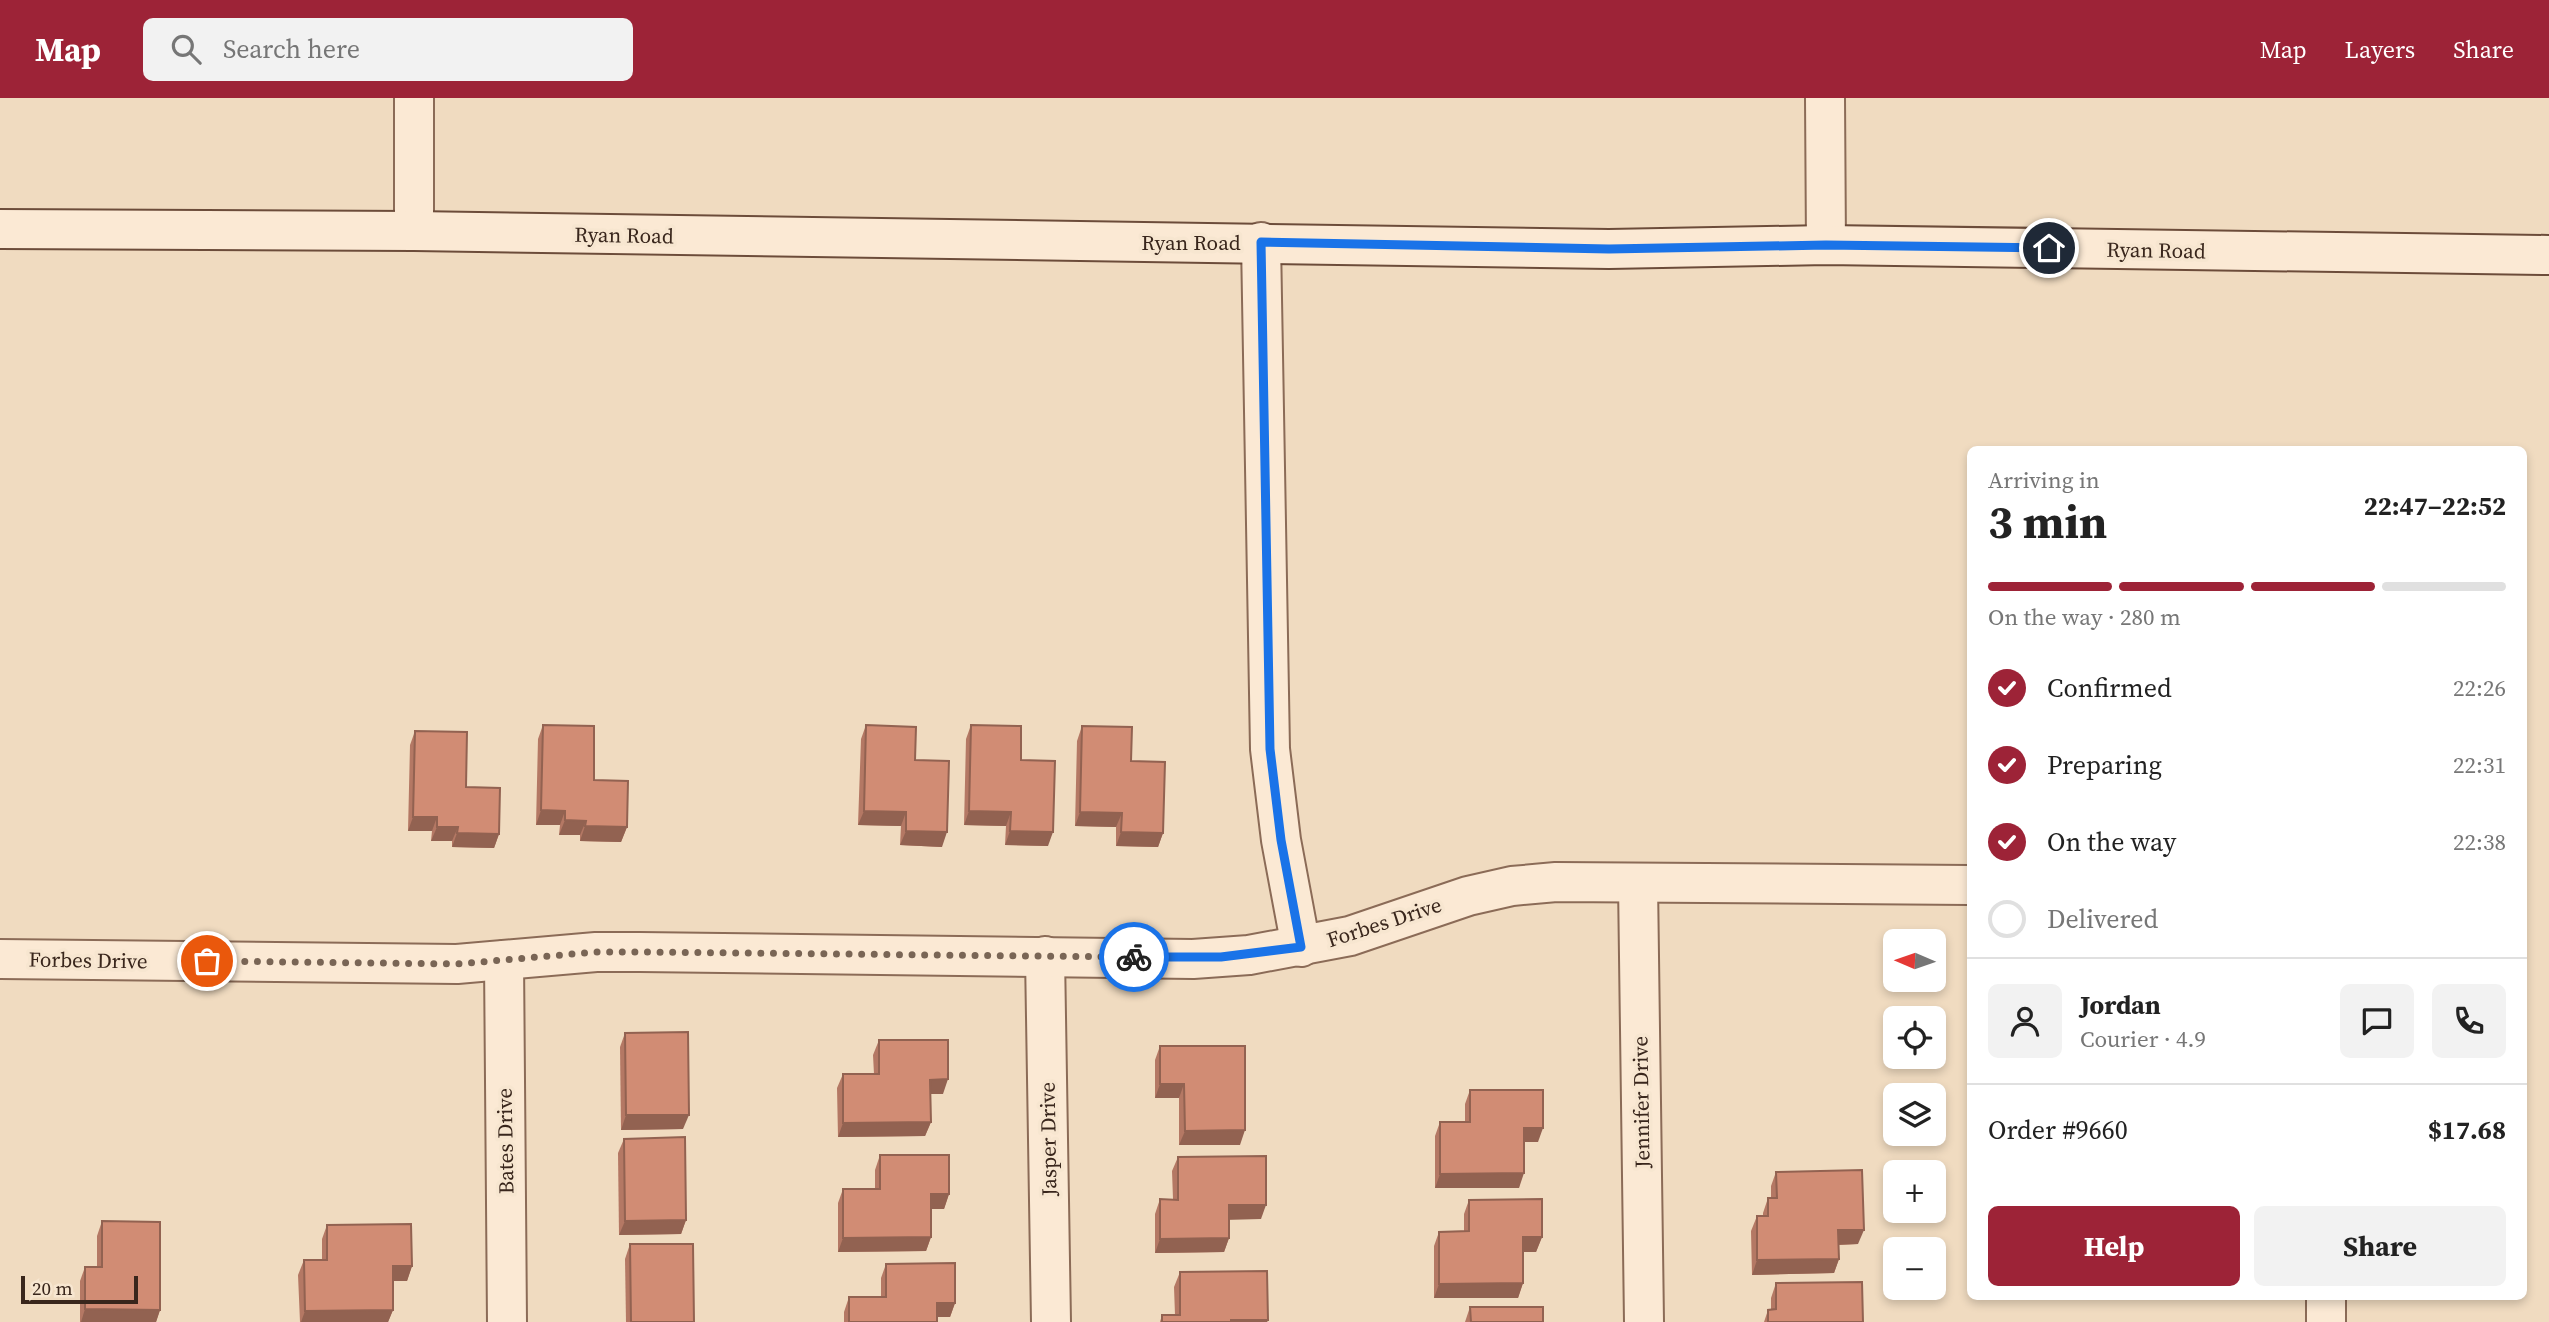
<!DOCTYPE html>
<meta charset="utf-8">
<style>
:root{--surface:#fff;--page:#f2f2f2;--text:#222;--muted:#767676;--line:#e0e0e0;--accent:#9d2337}
body{margin:0;font-family:"Source Serif 4",serif;background:var(--page);color:var(--text);height:100vh;display:flex;flex-direction:column;font-size:26px;white-space:nowrap}
*{box-sizing:border-box;margin:0}
p{font-size:23px;color:var(--muted)}
.icon{flex:none;width:38px;height:38px;fill:none;stroke:currentColor;stroke-width:2;stroke-linecap:round;stroke-linejoin:round}
.map{position:relative;flex:1;overflow:hidden}
.drawer{position:absolute;left:1967px;top:348px;width:560px;height:854px;display:flex;flex-direction:column;background:var(--surface);border-radius:10px;box-shadow:0 4px 10px #0003}
.drawer>*{flex:none}
.needle{width:46px;rotate:272deg}
.fabs{position:absolute;left:1883px;top:831px;display:grid;gap:14px}
.fabs a{display:grid;place-items:center;width:63px;height:63px;border-radius:10px;background:var(--surface);box-shadow:0 4px 10px #0003;font-size:35px}
.scale{position:absolute;left:21px;bottom:18px;width:117px;box-sizing:border-box;padding-left:7px;border:4px solid #39261c;border-top:0;font-size:19px;line-height:24px;white-space:nowrap;color:#39261c;-webkit-text-stroke:5px #f7e6d0;paint-order:stroke}
.pin{position:absolute;display:grid;place-items:center;width:60px;height:60px;color:#fff;margin:-30px;border:4px solid #fff;border-radius:50%;box-shadow:0 2px 7px #0007}
.courier{position:absolute;display:grid;place-items:center;width:70px;height:70px;margin:-35px;border:5px solid #1a73e8;border-radius:50%;background:#fff;color:#222;box-shadow:0 2px 9px #0007}
.head em{font-style:normal;font-weight:700}
.head div{display:flex;flex-direction:column-reverse}
.head{display:flex;align-items:center;justify-content:space-between;height:119px;padding:0 21px}
h1{font-size:46px;font-weight:700;line-height:52px}
.bar{display:grid;grid-template-columns:repeat(4,1fr);gap:10px 7px;align-content:center;height:84px;padding:0 21px}
.bar i{height:9px;border-radius:5px;background:var(--line)}
.bar .selected{background:var(--accent)}
.bar p{grid-column:span 4}
.line{display:flex;align-items:center;gap:18px;padding:0 21px;border-top:2px solid var(--line)}
.line div{flex:1}
.round{display:grid;place-items:center;flex:none;width:74px;height:74px;border-radius:10px;background:var(--page)}
ol{padding:0 21px;list-style:none}
li{display:flex;align-items:center;gap:21px;height:77px}
li p{margin-inline-start:auto}
li .icon{padding:7px;border-radius:50%;background:var(--accent);color:#fff;stroke-width:4}
li:last-child{color:var(--muted)}
li i{width:38px;height:38px;border:4px solid var(--line);border-radius:50%}
.cta{display:flex;gap:14px;margin-top:auto;padding:14px 21px}
.cta a{flex:1;height:80px;border-radius:10px;background:var(--accent);color:#fff;font-size:28px;font-weight:700;line-height:80px;text-align:center}
.cta a+a{background:var(--page);color:var(--text)}
header{display:flex;align-items:center;gap:42px;box-sizing:border-box;height:98px;padding:0 35px;background:var(--accent);color:#fff}
header strong{font-size:33px}
nav{display:flex;gap:38px;margin-inline-start:auto;font-size:24px}
.search{width:490px;height:63px;background:var(--page);display:flex;align-items:center;gap:18px;box-sizing:border-box;padding:0 24px;border-radius:10px;color:var(--muted);font-size:26px}
.map>svg:first-child{display:block}
.lines{fill:none;stroke-linecap:round;stroke-linejoin:round}
.minor-casing{stroke:#8b6b57;stroke-width:42}
.secondary-casing{stroke:#6c4c3a;stroke-width:42}
.minor{stroke:#fbe9d4;stroke-width:38}
.secondary{stroke:#fbe9d4;stroke-width:38}
.wall{fill:#b47864}
.shaded-wall{fill:#926251}
.building{fill:#d18c74;stroke:#926251;stroke-width:2}
.done{stroke:#796555;stroke-width:7;stroke-dasharray:0 12.6}
.route{stroke:#1a73e8;stroke-width:9}
.labels{text-anchor:middle;dominant-baseline:central;stroke-width:7;stroke-linejoin:round;paint-order:stroke}
.street-label{font-size:21px;fill:#39261c;stroke:#f7e6d0}
</style>
<header>
<strong>Map</strong>
<div class="search"><svg class="icon" aria-label="search" viewBox="0 0 24 24"><circle cx="10" cy="10" r="6"/><path d="M15 15l6 6"/></svg>Search here</div>
<nav><a>Map</a><a>Layers</a><a>Share</a></nav>
</header>
<div class="map">
<svg width="2549" height="1224" viewBox="0 0 2549 1224">
<rect width="100%" height="100%" fill="#f0dbc0"/>
<g class="lines">
<!-- minor casing -->
<g class="minor-casing">
<g id="minor">
<polyline points="414,0 414,133"/>
<polyline points="1825,0 1826,147"/>
<polyline points="1261,144 1270,651 1281,742 1301,849"/>
<polyline points="1638,785 1644,1224"/>
<polyline points="1045,858 1051,1224"/>
<polyline points="0,861 457,866 596,854 640,854 1193,861 1249,857 1350,838 1468,798 1512,788 1556,784 1970,787"/>
<polyline points="504,862 507,1224"/>
<polyline points="2326,1199 2326,1224"/>
</g>
</g>
<!-- secondary casing -->
<g class="secondary-casing">
<polyline id="secondary" points="0,131 414,133 1609,151 1826,147 2549,157"/>
</g>
<!-- minor -->
<use href="#minor" class="minor"/>
<!-- secondary -->
<use href="#secondary" class="secondary"/>
</g>
<!-- wall -->
<g class="wall">
<polygon points="543,627 594,682 627,729 621,744 580,743 580,737 559,737 560,727 536,727 538,641"/>
<polygon points="866,627 915,662 942,749 900,747 901,728 858,727 861,641"/>
<polygon points="971,627 1021,662 1048,748 1005,747 1006,728 964,727 966,641"/>
<polygon points="1082,628 1131,663 1163,735 1158,749 1116,748 1116,729 1075,728 1077,643"/>
<polygon points="415,633 466,689 499,736 494,750 452,749 452,743 431,743 432,733 408,733 410,647"/>
<polygon points="625,935 683,1031 621,1032 620,949"/>
<polygon points="879,942 943,996 930,996 931,1024 925,1038 838,1039 837,990 843,976 874,976 873,957"/>
<polygon points="1160,948 1240,1047 1179,1047 1179,1000 1155,1000 1155,962"/>
<polygon points="1470,992 1538,1044 1524,1044 1519,1090 1435,1090 1435,1038 1440,1024 1465,1024 1465,1006"/>
<polygon points="624,1041 686,1122 681,1136 619,1137 618,1055"/>
<polygon points="880,1057 949,1096 944,1111 931,1111 931,1139 926,1153 838,1154 838,1105 843,1091 875,1091 875,1072"/>
<polygon points="1178,1059 1261,1121 1229,1121 1229,1140 1224,1154 1155,1155 1155,1116 1160,1101 1173,1101 1172,1073"/>
<polygon points="1776,1074 1858,1146 1838,1147 1839,1161 1834,1175 1752,1177 1751,1133 1757,1118 1763,1118 1763,1115 1768,1100 1771,1100 1771,1088"/>
<polygon points="1469,1102 1542,1139 1536,1154 1523,1154 1523,1185 1518,1200 1434,1200 1434,1148 1439,1134 1464,1133 1464,1116"/>
<polygon points="102,1123 160,1212 156,1224 80,1224 80,1183 85,1169 97,1169 97,1138"/>
<polygon points="327,1127 412,1168 407,1183 393,1183 393,1212 388,1224 300,1224 298,1177 304,1162 322,1162 322,1141"/>
<polygon points="630,1146 694,1224 626,1224 625,1161"/>
<polygon points="886,1166 955,1205 950,1219 937,1219 937,1224 844,1224 844,1214 849,1199 881,1199 881,1180"/>
<polygon points="1180,1174 1268,1222 1267,1224 1160,1224 1162,1217 1175,1217 1174,1189"/>
<polygon points="1776,1185 1863,1224 1764,1224 1768,1212 1771,1212 1771,1200"/>
<polygon points="1470,1209 1543,1224 1465,1224"/>
</g>
<!-- shaded-wall -->
<g class="shaded-wall">
<polygon points="541,712 565,713 560,727 536,727"/>
<polygon points="864,713 906,714 901,728 858,727"/>
<polygon points="969,713 1011,714 1006,728 964,727"/>
<polygon points="1080,714 1122,715 1116,729 1075,728"/>
<polygon points="413,719 437,719 432,733 408,733"/>
<polygon points="565,722 586,723 580,737 559,737"/>
<polygon points="585,728 627,729 621,744 580,743"/>
<polygon points="437,729 458,729 452,743 431,743"/>
<polygon points="906,733 947,734 942,749 900,747"/>
<polygon points="1010,733 1053,734 1048,748 1005,747"/>
<polygon points="1121,734 1163,735 1158,749 1116,748"/>
<polygon points="457,735 499,736 494,750 452,749"/>
<polygon points="948,981 943,996 925,996 930,982"/>
<polygon points="1160,986 1184,986 1179,1000 1155,1000"/>
<polygon points="626,1017 689,1017 683,1031 621,1032"/>
<polygon points="931,1024 925,1038 838,1039 843,1025"/>
<polygon points="1524,1030 1543,1030 1538,1044 1519,1044"/>
<polygon points="1245,1032 1240,1047 1179,1047 1185,1033"/>
<polygon points="1524,1075 1519,1090 1435,1090 1440,1076"/>
<polygon points="931,1096 949,1096 944,1111 926,1111"/>
<polygon points="1229,1107 1266,1107 1261,1121 1224,1122"/>
<polygon points="686,1122 681,1136 619,1137 625,1123"/>
<polygon points="1838,1132 1864,1132 1858,1146 1833,1147"/>
<polygon points="931,1139 926,1153 838,1154 843,1140"/>
<polygon points="1523,1139 1542,1139 1536,1154 1517,1154"/>
<polygon points="1229,1140 1224,1154 1155,1155 1160,1141"/>
<polygon points="1839,1161 1834,1175 1752,1177 1757,1162"/>
<polygon points="393,1168 412,1168 407,1183 387,1183"/>
<polygon points="1523,1185 1518,1200 1434,1200 1439,1186"/>
<polygon points="937,1205 955,1205 950,1219 932,1219"/>
<polygon points="85,1211 160,1212 156,1224 81,1224"/>
<polygon points="393,1212 388,1224 301,1224 305,1213"/>
<polygon points="1231,1222 1268,1222 1267,1224 1230,1224"/>
</g>
<!-- building -->
<g class="building">
<polygon points="543,627 594,628 594,682 628,683 627,729 585,728 586,723 565,722 565,713 541,712"/>
<polygon points="866,627 916,629 915,662 949,663 947,734 906,733 906,714 864,713"/>
<polygon points="971,627 1021,628 1021,662 1055,663 1053,734 1010,733 1011,714 969,713"/>
<polygon points="1082,628 1132,629 1131,663 1165,664 1163,735 1121,734 1122,715 1080,714"/>
<polygon points="415,633 467,634 466,689 500,690 499,736 457,735 458,729 437,729 437,719 413,719"/>
<polygon points="688,934 689,1017 626,1017 625,935"/>
<polygon points="879,942 948,942 948,981 930,982 931,1024 843,1025 843,976 879,976"/>
<polygon points="1160,948 1245,948 1245,1032 1185,1033 1184,986 1160,986"/>
<polygon points="1470,992 1543,992 1543,1030 1524,1030 1524,1075 1440,1076 1440,1024 1470,1024"/>
<polygon points="685,1039 686,1122 625,1123 624,1041"/>
<polygon points="880,1057 949,1057 949,1096 931,1096 931,1139 843,1140 843,1091 880,1091"/>
<polygon points="1266,1058 1266,1107 1229,1107 1229,1140 1160,1141 1160,1101 1178,1102 1178,1059"/>
<polygon points="1862,1072 1864,1132 1838,1132 1839,1161 1757,1162 1757,1118 1768,1118 1768,1100 1777,1100 1776,1074"/>
<polygon points="1542,1101 1542,1139 1523,1139 1523,1185 1439,1186 1439,1134 1469,1133 1469,1102"/>
<polygon points="102,1123 160,1124 160,1212 85,1211 85,1169 102,1169"/>
<polygon points="411,1126 412,1168 393,1168 393,1212 305,1213 304,1162 327,1162 327,1127"/>
<polygon points="630,1146 693,1146 694,1224 631,1224"/>
<polygon points="955,1165 955,1205 937,1205 937,1224 849,1224 849,1199 886,1199 886,1166"/>
<polygon points="1267,1173 1268,1222 1231,1222 1231,1224 1162,1224 1162,1217 1180,1217 1180,1174"/>
<polygon points="1862,1184 1863,1224 1768,1224 1768,1212 1776,1211 1776,1185"/>
<polygon points="1470,1209 1543,1209 1543,1224 1471,1224"/>
</g>
<g class="lines">
<!-- done -->
<polyline class="done" points="207,863 457,866 596,854 640,854 1134,859"/>
<!-- route -->
<polyline class="route" points="1134,859 1221,859 1301,849 1281,742 1270,651 1261,144 1609,151 1826,147 2049,150"/>
</g>
<g class="labels">
<!-- street labels -->
<g class="street-label">
<text transform="translate(624 137) rotate(1)">Ryan Road</text>
<text x="1191" y="144">Ryan Road</text>
<text transform="translate(2156 152) rotate(1)">Ryan Road</text>
<text transform="translate(1384 824) rotate(-18)">Forbes Drive</text>
<text transform="translate(88 862) rotate(1)">Forbes Drive</text>
<text transform="translate(1641 1004) rotate(-91)">Jennifer Drive</text>
<text transform="translate(1048 1041) rotate(-91)">Jasper Drive</text>
<text transform="translate(505 1043) rotate(-91)">Bates Drive</text>
</g>
</g>
</svg>
<div class="fabs">
<a><svg class="needle" viewBox="-14 -14 28 28"><path d="M0-13l5 13h-10z" fill="#e53935"/><path d="M0 13l5-13h-10z" fill="#767676"/></svg></a>
<a><svg class="icon" aria-label="locate" viewBox="0 0 24 24"><circle cx="12" cy="12" r="6"/><path d="M12 2v4M12 18v4M2 12h4M18 12h4"/></svg></a>
<a><svg class="icon" aria-label="layers" viewBox="0 0 24 24"><path d="M12 4l9 5-9 5-9-5zM3 14l9 5 9-5"/></svg></a>
<a>+</a>
<a>−</a>
</div>
<div class="scale">20 m</div>
<div class="pin" style="left:207px;top:863px;background:#ea580c"><svg class="icon" aria-label="bag" viewBox="0 0 24 24"><path d="M5 8h14l-1 12H6zM9 8a3 3 0 0 1 6 0"/></svg></div>
<div class="pin" style="left:2049px;top:150px;background:#1f2937"><svg class="icon" aria-label="home" viewBox="0 0 24 24"><path d="M3 11l9-7 9 7M6 9v11h12V9"/></svg></div>
<div class="courier" style="left:1134px;top:859px"><svg class="icon" aria-label="bike" viewBox="0 0 24 24"><circle cx="6" cy="16" r="4"/><circle cx="18" cy="16" r="4"/><path d="M6 16l4-8h5l3 8M10 8l3 8H6M13 5h3"/></svg></div>
<section class="drawer">
<div class="head"><div><h1>3 min</h1><p>Arriving in</p></div><em>22:47–22:52</em></div>
<div class="bar"><i class="selected"></i><i class="selected"></i><i class="selected"></i><i></i><p>On the way · 280 m</p></div>
<ol>
<li><svg class="icon" aria-label="check" viewBox="0 0 24 24"><path d="M5 12l5 5 9-10"/></svg>Confirmed<p>22:26</p></li>
<li><svg class="icon" aria-label="check" viewBox="0 0 24 24"><path d="M5 12l5 5 9-10"/></svg>Preparing<p>22:31</p></li>
<li><svg class="icon" aria-label="check" viewBox="0 0 24 24"><path d="M5 12l5 5 9-10"/></svg>On the way<p>22:38</p></li>
<li><i></i>Delivered</li>
</ol>
<div class="line" style="height:126px"><a class="round"><svg class="icon" aria-label="person" viewBox="0 0 24 24"><circle cx="12" cy="8" r="4"/><path d="M4 21q1-7 8-7t8 7"/></svg></a><div><b>Jordan</b><p>Courier · 4.9</p></div><a class="round"><svg class="icon" aria-label="chat" viewBox="0 0 24 24"><path d="M4 5h16v11H9l-5 4z"/></svg></a><a class="round"><svg class="icon" aria-label="phone" viewBox="0 0 24 24"><path d="M5 4h4l2 5-3 2q2 4 5 5l2-3 5 2v4C11 20 4 13 5 4z"/></svg></a></div>
<div class="line" style="height:91px"><div>Order #9660</div><b>$17.68</b></div>
<div class="cta"><a>Help</a><a>Share</a></div>
</section>
</div>
